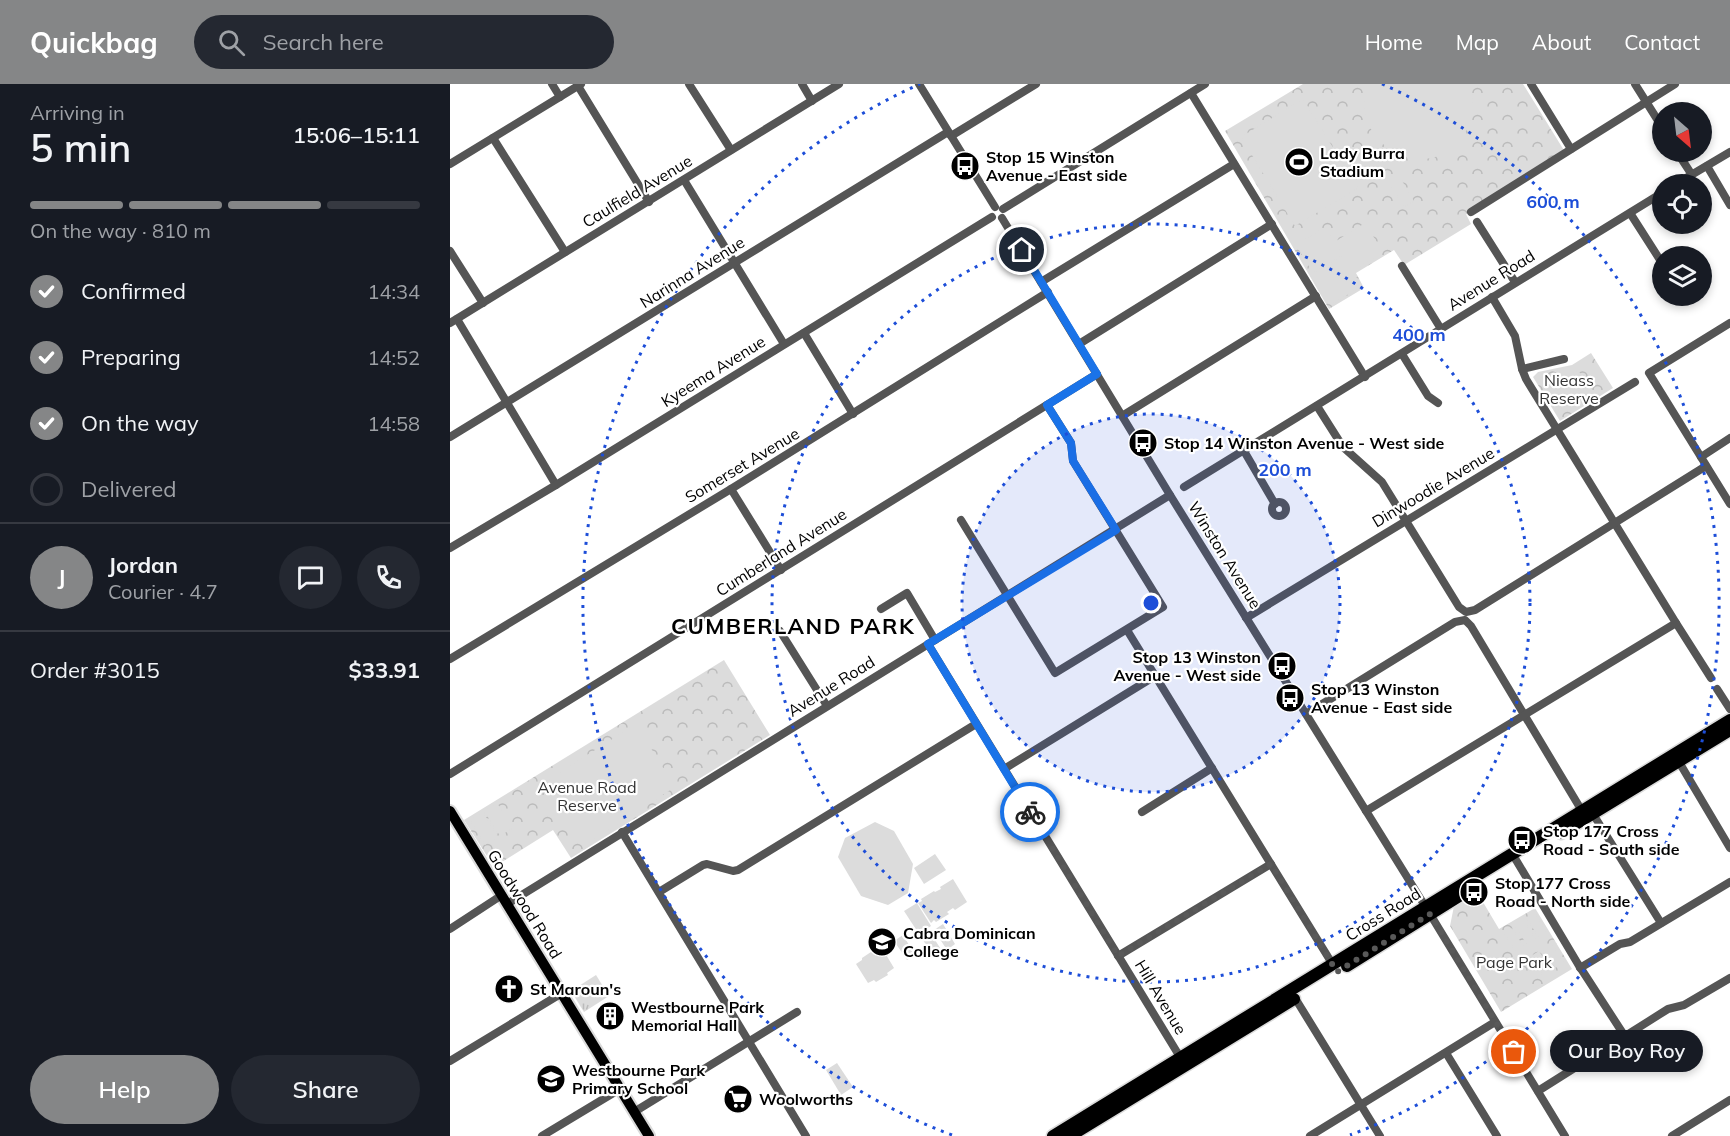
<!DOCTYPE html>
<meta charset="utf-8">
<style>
:root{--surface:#171b24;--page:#242831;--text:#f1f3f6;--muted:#9ea1a6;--line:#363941;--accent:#858687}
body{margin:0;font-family:Mulish,sans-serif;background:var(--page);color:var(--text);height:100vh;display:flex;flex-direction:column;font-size:22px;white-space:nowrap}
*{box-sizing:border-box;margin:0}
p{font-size:20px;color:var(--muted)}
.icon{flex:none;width:33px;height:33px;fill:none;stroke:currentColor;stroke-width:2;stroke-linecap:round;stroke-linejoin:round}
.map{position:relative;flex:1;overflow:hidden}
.details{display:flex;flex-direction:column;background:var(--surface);width:450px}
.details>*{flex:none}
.needle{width:39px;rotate:152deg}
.fabs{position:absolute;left:1202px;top:18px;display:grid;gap:12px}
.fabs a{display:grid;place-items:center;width:60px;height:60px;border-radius:50%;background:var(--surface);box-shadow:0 3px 9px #0003;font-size:30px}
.pin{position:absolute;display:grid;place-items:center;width:51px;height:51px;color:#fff;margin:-26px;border:3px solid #fff;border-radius:50%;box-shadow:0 2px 6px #0007}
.courier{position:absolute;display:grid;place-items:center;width:60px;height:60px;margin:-30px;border:4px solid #1a73e8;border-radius:50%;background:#fff;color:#222;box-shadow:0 2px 8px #0007}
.bubble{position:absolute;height:42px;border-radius:21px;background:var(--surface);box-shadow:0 3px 9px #0003;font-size:20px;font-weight:600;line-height:42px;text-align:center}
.headline em{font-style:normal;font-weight:600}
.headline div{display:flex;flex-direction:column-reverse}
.headline{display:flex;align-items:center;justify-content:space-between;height:102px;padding:0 30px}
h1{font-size:39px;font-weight:600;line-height:45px}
.bar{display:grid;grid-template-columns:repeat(4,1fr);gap:9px 6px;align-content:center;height:72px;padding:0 30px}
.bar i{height:8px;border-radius:4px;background:var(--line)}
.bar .on{background:var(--accent)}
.bar p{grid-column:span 4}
.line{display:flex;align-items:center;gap:15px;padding:0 30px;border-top:2px solid var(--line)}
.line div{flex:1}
.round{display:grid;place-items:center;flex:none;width:63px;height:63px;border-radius:32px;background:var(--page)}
ol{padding:0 30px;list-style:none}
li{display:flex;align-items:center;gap:18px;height:66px}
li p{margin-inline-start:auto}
li .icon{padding:6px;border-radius:50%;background:var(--accent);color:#fff;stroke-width:4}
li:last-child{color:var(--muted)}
li i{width:33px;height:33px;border:3px solid var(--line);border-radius:50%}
.cta{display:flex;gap:12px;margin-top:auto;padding:12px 30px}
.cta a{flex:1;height:69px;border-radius:36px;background:var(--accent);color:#fff;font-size:24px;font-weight:600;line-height:69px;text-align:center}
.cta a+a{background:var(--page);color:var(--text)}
header{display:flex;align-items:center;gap:36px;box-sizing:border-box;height:84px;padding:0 30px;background:var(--accent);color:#fff}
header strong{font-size:28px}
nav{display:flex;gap:33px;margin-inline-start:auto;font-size:21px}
.search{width:420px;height:54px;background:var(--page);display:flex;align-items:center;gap:15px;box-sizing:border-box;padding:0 21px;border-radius:33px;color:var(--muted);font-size:22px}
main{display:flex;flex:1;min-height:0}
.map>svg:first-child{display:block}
.grass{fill:url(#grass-tufts)}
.park{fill:url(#park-crowns)}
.pitch{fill:#dcdcdc}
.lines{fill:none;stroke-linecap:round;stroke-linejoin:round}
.major-casing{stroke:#dbdbdb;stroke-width:14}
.highway-casing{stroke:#dbdbdb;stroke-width:15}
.minor{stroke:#555;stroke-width:8}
.major{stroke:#000;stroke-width:10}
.highway{stroke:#000;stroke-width:12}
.done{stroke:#595959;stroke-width:6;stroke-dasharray:0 10.8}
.route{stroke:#1a73e8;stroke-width:8}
.ring{fill:none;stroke:#1d4ed8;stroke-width:3;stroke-dasharray:3 6}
.labels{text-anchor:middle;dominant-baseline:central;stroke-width:4.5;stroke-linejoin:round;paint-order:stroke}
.poi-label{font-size:16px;font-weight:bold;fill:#000;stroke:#fff;text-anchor:start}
.street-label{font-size:16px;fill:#000;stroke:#fff}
.park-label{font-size:16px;fill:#333;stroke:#fff}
.district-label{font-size:22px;font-weight:bold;letter-spacing:1.5px;fill:#000;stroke:#fff}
.centre{fill:#1d4ed8;stroke:#fff;stroke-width:3}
.ring-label{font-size:18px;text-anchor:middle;font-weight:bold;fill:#1d4ed8;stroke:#fff;stroke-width:4.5;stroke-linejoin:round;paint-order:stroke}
</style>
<header>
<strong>Quickbag</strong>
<div class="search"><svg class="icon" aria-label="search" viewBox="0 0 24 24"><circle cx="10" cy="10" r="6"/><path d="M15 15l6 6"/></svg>Search here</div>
<nav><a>Home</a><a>Map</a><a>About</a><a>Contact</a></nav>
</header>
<main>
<section class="details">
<div class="headline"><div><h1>5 min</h1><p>Arriving in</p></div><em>15:06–15:11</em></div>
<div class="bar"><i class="on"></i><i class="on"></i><i class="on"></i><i></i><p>On the way · 810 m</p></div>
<ol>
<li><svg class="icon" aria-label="check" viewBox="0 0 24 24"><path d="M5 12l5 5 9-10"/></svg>Confirmed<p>14:34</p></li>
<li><svg class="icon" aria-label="check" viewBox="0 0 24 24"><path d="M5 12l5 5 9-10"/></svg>Preparing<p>14:52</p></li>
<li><svg class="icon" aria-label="check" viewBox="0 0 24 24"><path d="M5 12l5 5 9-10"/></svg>On the way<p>14:58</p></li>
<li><i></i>Delivered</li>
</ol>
<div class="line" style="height:108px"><b class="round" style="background:var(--accent);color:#fff">J</b><div><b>Jordan</b><p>Courier · 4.7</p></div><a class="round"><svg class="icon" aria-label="chat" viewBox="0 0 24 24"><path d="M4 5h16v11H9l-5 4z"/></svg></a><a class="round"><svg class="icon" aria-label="phone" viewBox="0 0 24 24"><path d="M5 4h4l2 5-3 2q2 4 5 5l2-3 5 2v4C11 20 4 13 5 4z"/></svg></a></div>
<div class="line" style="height:78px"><div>Order #3015</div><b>$33.91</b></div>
<div class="cta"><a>Help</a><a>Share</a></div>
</section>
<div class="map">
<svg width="1280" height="1052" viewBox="0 0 1280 1052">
<defs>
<pattern id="grass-tufts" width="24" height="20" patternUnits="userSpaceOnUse" patternTransform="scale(1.5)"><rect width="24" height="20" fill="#dcdcdc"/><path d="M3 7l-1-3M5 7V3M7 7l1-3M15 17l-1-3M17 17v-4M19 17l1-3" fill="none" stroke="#bbb"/></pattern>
<pattern id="park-crowns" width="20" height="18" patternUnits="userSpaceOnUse" patternTransform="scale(1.5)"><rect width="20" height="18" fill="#dcdcdc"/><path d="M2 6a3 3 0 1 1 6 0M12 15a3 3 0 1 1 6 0" fill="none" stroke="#bbb"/></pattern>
</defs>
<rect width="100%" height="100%" fill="#fff"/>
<!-- grass -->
<polygon class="grass" points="146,891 159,912 134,928 121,907"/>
<!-- park -->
<g class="park">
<polygon points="853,0 1073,0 1115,68 1016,130 1021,140 954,181 944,166 906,189 914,204 879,225 775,47"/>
<polygon points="1141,269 1163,304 1110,337 1083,293 1088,288 1122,281"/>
<polygon points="274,576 320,651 121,774 103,746 44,783 14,736"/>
<polygon points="1027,808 1049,845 1085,824 1122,885 1051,928 1000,842 1004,822"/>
</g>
<!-- pitch -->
<g class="pitch">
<path d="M919 0H1020C1025 18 1024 33 1015 49 983 105 894 61 919 0Z"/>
<polygon points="853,15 908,104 845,142 791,53"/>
<polygon points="951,95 964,117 954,123 941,102"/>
<polygon points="915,139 933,168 904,186 886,157"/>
<polygon points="875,143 893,171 863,189 846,161"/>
<polygon points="893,172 912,202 882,220 864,191"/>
<polygon points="1128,286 1141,306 1132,311 1119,292"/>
<polygon points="1116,294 1128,314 1119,319 1107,300"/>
<polygon points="1104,302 1116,321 1107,327 1094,307"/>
<polygon points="186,640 225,703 133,762 93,699"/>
<polygon points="47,719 63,744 50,752 34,727"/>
<polygon points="33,728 48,753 35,761 20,736"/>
<polygon points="425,738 444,747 463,780 458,809 438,821 411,812 388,773 395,754"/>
<polygon points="485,770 496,786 474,800 464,784"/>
<polygon points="503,795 517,818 505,826 503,824 497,828 499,830 486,838 484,836 481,839 468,819 472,817 471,815 484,807 485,808 491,805 490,803"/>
<polygon points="467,819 481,842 469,850 454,827"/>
<polygon points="1085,829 1097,849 1089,854 1077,835"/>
<polygon points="1074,837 1086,856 1077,861 1065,842"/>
<polygon points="493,840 505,860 497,866 484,846"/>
<polygon points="1062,844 1074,863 1066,868 1054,849"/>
<polygon points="480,848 492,867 484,873 471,853"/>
<polygon points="453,851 465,871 457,876 444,857"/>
<polygon points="1102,860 1114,879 1105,884 1093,865"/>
<polygon points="432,864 444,884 437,889 438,891 426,898 424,896 418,899 406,880 412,876 412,874 424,866 425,868"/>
<polygon points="1089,867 1101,886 1093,892 1081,872"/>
<polygon points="387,979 403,1003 391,1011 376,986"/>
</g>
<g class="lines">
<!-- major casing -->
<g class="major-casing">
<polyline id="major" points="0,727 199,1052"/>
</g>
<!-- highway casing -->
<g class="highway-casing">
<g id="highway">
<polyline points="1111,749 1280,646"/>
<polyline points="897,882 1027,801"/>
<polyline points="603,1052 1280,636"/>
<polyline points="620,1052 844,915"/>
</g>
</g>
<!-- minor -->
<g class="minor">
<polyline points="102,0 110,13"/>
<polyline points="239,0 281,66"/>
<polyline points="352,0 362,17"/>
<polyline points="469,0 545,123"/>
<polyline points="1081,0 1121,65"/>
<polyline points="1185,0 1212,43"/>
<polyline points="128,2 199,118"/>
<polyline points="741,9 915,293"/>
<polyline points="501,52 586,0"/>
<polyline points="43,54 115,168"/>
<polyline points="1227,68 1242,91"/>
<polyline points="0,80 131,0"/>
<polyline points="1257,82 1280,121"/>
<polyline points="234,96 334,260"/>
<polyline points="1226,100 1280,68"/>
<polyline points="553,125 755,0"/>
<polyline points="1021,128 1225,0"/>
<polyline points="1180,129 1212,179"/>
<polyline points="552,134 720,411 980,830 1115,1052"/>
<polyline points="1027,138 1065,198"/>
<polyline points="0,167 33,219"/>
<polyline points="952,182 991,245"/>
<polyline points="591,198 784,80"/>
<polyline points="1042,213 1065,252 1072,285 1076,295 1226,539 1261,594"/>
<polyline points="7,235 106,401"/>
<polyline points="0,239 389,0"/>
<polyline points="1280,239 1199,289 1280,420"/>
<polyline points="354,249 403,330"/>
<polyline points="629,260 822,140"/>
<polyline points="952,270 978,312 988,319"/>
<polyline points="1072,285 1114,275"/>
<polyline points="867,322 893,363 932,398 1009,523 1016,528 1025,526 1256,382"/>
<polyline points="672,332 866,212"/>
<polyline points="0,353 498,48"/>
<polyline points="794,367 825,420"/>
<polyline points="1251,373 1280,354"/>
<polyline points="734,403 1212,109"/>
<polyline points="281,405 331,486"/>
<circle cx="829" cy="425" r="7"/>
<polyline points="511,436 605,589 713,523 623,377 621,359 597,321"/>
<polyline points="0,464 106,401 542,133"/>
<polyline points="431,525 457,509 485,556"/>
<polyline points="796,534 1185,298"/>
<polyline points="677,546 883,881"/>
<polyline points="330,547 377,622"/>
<polyline points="478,560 730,973"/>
<polyline points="0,575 281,405 598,208"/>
<polyline points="1267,605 1280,625"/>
<polyline points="856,630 1005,538 1015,536 1021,542 1132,727"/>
<polyline points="1229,678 1280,764"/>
<polyline points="554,685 705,592"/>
<polyline points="0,690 647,290"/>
<polyline points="916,727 1226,539"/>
<polyline points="692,728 762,684"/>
<polyline points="1143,730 1211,839"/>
<polyline points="172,748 356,1052"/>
<polyline points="1066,776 1128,880 1174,951"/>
<polyline points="209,808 253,781 257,780 283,787 288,786 526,640"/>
<polyline points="57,820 720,411"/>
<polyline points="0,845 52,811"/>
<polyline points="668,872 821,780"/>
<polyline points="1130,884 1170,860 1180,858 1280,798"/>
<polyline points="845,914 930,1052"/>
<polyline points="996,969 1047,1052"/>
<polyline points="0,977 112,909"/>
<polyline points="1088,1007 1218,925 1234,921 1280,894"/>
<polyline points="184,1028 347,928"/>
<polyline points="92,1052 170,1005"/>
<polyline points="860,1052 1045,938"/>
<polyline points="1222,1052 1280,1016"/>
</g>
<!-- major -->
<use href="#major" class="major"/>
<!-- highway -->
<use href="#highway" class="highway"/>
</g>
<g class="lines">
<!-- done -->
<polyline class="done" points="580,728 668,872 821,780 887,888 980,830 1064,968"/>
<!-- route -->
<polyline class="route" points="572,166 647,290 597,321 621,359 623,377 666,446 478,560 580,728"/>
</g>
<!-- distance rings -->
<circle cx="701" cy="519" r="189" fill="#1d4ed8" fill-opacity=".12"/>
<g class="ring">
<circle cx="701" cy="519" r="189"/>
<circle cx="701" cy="519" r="379"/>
<path d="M502 1051A568 568 0 0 1 470 0M932 0A568 568 0 0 1 900 1051"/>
</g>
<!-- icons -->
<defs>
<g id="stadium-disc" transform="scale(1.5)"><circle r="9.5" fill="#000" stroke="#fff"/><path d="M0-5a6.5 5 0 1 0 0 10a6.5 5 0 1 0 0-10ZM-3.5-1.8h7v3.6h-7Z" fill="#fff"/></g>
<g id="bus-disc" transform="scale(1.5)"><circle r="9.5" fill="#000" stroke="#fff"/><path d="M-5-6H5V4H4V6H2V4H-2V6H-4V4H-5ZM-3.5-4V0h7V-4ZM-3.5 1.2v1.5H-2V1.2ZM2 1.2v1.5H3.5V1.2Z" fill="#fff"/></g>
<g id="school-disc" transform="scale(1.5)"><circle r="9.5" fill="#000" stroke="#fff"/><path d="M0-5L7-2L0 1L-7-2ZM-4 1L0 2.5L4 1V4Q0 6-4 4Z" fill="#fff"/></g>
<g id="church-disc" transform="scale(1.5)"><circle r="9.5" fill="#000" stroke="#fff"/><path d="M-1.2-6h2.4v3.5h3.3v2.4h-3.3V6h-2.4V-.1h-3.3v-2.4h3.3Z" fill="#fff"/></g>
<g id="building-disc" transform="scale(1.5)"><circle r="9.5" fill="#000" stroke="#fff"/><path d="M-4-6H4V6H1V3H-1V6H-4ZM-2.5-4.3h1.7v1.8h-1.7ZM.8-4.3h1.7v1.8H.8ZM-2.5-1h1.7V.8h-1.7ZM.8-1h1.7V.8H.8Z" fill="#fff"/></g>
<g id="supermarket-disc" transform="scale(1.5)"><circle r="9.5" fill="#000" stroke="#fff"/><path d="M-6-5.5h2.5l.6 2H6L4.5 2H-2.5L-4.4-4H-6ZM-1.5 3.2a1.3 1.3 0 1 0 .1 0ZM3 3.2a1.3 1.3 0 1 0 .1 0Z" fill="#fff"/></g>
</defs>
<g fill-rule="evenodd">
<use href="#stadium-disc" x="849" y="78"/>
<use href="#bus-disc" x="515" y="82"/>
<use href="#bus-disc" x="693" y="359"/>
<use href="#bus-disc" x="832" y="582"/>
<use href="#bus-disc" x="840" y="614"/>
<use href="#bus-disc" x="1072" y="756"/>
<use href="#bus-disc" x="1024" y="808"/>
<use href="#school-disc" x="432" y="858"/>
<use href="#church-disc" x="59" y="905"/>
<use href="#building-disc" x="160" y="932"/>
<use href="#school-disc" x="101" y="995"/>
<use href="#supermarket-disc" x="288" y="1015"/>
</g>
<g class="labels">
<!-- poi labels -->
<g class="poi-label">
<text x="870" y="69">Lady Burra<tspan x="870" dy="18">Stadium</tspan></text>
<text x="536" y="73">Stop 15 Winston<tspan x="536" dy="18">Avenue - East side</tspan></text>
<text x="714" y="359">Stop 14 Winston Avenue - West side</text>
<text x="811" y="573" text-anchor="end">Stop 13 Winston<tspan x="811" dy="18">Avenue - West side</tspan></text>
<text x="861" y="605">Stop 13 Winston<tspan x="861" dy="18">Avenue - East side</tspan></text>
<text x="1093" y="747">Stop 177 Cross<tspan x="1093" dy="18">Road - South side</tspan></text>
<text x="1045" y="799">Stop 177 Cross<tspan x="1045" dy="18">Road - North side</tspan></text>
<text x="453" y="849">Cabra Dominican<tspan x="453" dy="18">College</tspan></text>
<text x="80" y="905">St Maroun's</text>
<text x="181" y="923">Westbourne Park<tspan x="181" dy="18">Memorial Hall</tspan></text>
<text x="122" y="986">Westbourne Park<tspan x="122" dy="18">Primary School</tspan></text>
<text x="309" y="1015">Woolworths</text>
</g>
<!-- street labels -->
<g class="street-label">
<text transform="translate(187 107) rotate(-31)">Caulfield Avenue</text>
<text transform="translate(242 188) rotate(-32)">Narinna Avenue</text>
<text transform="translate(1041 196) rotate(-32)">Avenue Road</text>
<text transform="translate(263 287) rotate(-32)">Kyeema Avenue</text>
<text transform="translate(292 381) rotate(-31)">Somerset Avenue</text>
<text transform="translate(983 403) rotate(-31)">Dinwoodie Avenue</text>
<text transform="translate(331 468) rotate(-32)">Cumberland Avenue</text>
<text transform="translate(775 471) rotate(58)">Winston Avenue</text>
<text transform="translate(381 602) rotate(-32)">Avenue Road</text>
<text transform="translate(75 820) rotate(58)">Goodwood Road</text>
<text transform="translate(933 830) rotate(-32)">Cross Road</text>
<text transform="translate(711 913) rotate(59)">Hill Avenue</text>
</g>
<!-- park labels -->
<g class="park-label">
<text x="1119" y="296">Nieass<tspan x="1119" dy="18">Reserve</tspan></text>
<text x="137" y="703">Avenue Road<tspan x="137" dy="18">Reserve</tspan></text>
<text x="1064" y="878">Page Park</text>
</g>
<!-- district labels -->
<g class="district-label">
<text x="343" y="542">CUMBERLAND PARK</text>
</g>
</g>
<circle cx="701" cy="519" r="9" class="centre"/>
<g class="ring-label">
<text x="1103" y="124">600 m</text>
<text x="969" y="257">400 m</text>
<text x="835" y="392">200 m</text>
</g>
</svg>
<div class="fabs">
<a><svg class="needle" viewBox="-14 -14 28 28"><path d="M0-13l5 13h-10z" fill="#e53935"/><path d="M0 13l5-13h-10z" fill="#9ea1a6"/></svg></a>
<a><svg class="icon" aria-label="locate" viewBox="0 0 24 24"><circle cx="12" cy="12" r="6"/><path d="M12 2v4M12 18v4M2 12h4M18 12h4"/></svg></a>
<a><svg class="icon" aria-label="layers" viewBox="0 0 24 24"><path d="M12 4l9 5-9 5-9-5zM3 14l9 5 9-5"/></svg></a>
</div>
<div class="pin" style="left:1064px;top:968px;background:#ea580c"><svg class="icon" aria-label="bag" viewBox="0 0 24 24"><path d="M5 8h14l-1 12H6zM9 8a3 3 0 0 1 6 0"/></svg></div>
<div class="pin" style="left:572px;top:166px;background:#1f2937"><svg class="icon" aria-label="home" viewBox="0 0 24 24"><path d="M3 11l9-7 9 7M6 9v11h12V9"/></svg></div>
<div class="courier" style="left:580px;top:728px"><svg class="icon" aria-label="bike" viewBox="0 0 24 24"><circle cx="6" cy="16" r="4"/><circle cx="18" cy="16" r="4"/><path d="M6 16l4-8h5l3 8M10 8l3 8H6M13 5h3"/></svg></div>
<div class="bubble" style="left:1100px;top:946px;width:153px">Our Boy Roy</div>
</div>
</main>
